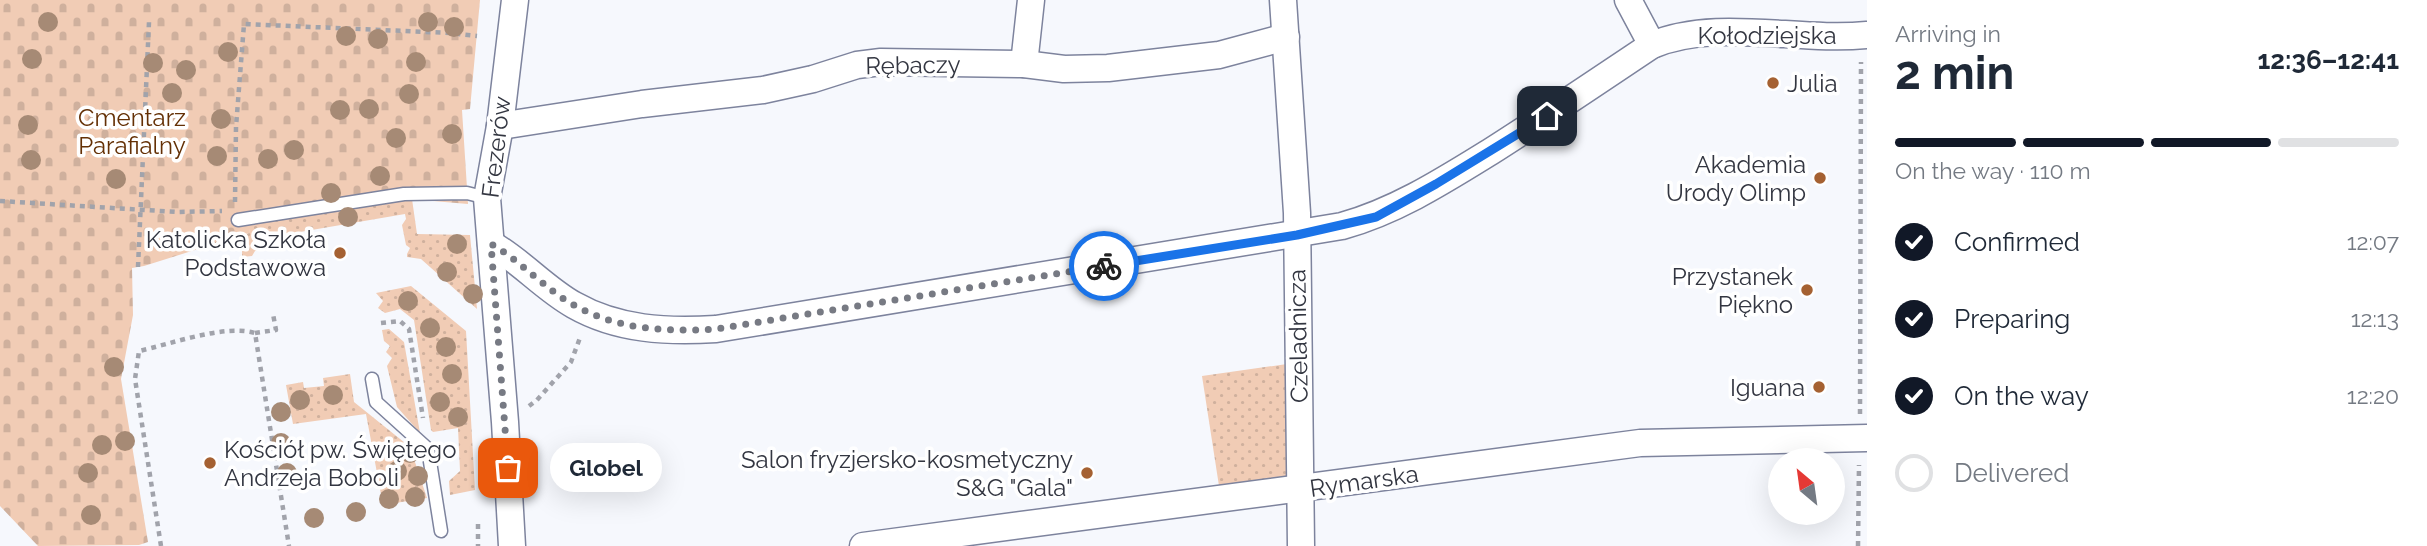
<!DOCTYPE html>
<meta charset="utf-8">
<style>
:root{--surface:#fff;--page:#f2f2f3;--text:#1f2937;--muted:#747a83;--line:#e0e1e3;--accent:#111827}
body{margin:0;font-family:Raleway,sans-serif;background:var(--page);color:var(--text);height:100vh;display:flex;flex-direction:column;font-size:26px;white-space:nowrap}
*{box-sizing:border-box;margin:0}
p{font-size:23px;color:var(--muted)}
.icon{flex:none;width:38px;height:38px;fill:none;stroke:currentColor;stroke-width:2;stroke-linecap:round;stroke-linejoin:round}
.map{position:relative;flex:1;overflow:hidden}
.details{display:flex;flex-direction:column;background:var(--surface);width:560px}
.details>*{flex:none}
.needle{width:46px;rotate:331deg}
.tools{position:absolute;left:1768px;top:448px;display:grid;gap:14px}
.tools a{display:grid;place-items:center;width:77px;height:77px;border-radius:50%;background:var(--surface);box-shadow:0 7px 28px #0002;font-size:35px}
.pin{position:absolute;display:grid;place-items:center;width:60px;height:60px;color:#fff;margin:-30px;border-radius:14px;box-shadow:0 4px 10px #0006}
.courier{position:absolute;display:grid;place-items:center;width:70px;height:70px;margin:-35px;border:5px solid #1a73e8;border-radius:50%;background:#fff;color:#222;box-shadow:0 2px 9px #0007}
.bubble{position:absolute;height:49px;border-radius:24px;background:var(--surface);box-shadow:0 7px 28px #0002;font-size:23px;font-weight:700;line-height:49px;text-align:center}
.summary em{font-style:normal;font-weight:700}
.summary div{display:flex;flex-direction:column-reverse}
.summary{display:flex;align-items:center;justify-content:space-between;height:119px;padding:0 28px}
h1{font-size:46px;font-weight:700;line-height:52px}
.bar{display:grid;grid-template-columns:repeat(4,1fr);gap:10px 7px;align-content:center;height:84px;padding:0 28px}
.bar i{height:9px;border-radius:5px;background:var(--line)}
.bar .selected{background:var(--accent)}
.bar p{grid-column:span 4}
ol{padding:0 28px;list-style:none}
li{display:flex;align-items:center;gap:21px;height:77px}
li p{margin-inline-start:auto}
li .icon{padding:7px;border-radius:50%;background:var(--accent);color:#fff;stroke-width:4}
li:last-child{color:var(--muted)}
li i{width:38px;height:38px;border:4px solid var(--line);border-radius:50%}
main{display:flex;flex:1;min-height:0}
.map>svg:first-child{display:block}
.grass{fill:url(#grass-dots)}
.cemetery{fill:url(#cemetery-stones)}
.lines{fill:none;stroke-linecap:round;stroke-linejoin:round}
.service-casing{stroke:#7d839d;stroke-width:15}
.minor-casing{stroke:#7d839d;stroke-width:29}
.path{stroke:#a1a3ab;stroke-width:4.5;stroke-dasharray:5 5;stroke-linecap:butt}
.service{stroke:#fff;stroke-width:12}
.minor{stroke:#fff;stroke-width:26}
.tree{fill:#a68a75}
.done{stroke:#777a83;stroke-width:7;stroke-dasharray:0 12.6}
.route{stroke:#1a73e8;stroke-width:9}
.poi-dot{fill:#a56132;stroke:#fff;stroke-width:2.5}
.labels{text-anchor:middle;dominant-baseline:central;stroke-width:7;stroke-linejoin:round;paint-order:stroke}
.street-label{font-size:24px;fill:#333641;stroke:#fff}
.poi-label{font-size:24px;fill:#333641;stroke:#fff;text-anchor:end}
.park-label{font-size:24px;fill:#643005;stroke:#fff}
</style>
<main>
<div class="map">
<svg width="1867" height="546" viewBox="0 0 1867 546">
<defs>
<pattern id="grass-dots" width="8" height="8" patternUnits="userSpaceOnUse" patternTransform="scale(1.75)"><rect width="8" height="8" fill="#f1ccb5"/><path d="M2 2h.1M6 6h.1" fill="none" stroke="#cfb09d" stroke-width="1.8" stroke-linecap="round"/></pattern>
<pattern id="cemetery-stones" width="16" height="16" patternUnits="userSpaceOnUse" patternTransform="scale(1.75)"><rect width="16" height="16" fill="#f1ccb5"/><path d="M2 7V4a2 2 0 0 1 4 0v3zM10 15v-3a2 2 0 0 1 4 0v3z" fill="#cfb09d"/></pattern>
</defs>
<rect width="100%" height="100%" fill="#f6f8fd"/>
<!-- grass -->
<g class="grass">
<polygon points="409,199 412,199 417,234 470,235 477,309 421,259 407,257 407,254 410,248 406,245 402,225 406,219 405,214 259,239 259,240 264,239 265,243 261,248 265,251 255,251 252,256 242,257 242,235 249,233 250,225"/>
<polygon points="411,286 466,331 475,490 450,495 449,481 460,471 458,428 433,432 431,430 414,320 400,309 385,313 378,308 383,301 376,293"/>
<polygon points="389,329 404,342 420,433 397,407 387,366 392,358 386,352 390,346 384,341 382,330"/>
<polygon points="1287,364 1288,477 1219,486 1202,376"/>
<polygon points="350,374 354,402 410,447 427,498 383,505 366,414 293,424 286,385 303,382 304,388 324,386 323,378"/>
</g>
<!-- cemetery -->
<polygon class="cemetery" points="0,0 480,0 470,109 462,110 468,204 409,199 251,225 249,233 144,266 132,268 133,315 121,379 148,542 139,545 38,546 0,506"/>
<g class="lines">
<!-- service casing -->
<g class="service-casing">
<g id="service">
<polyline points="238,220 404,194 467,193 487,198"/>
<polyline points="372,379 376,402 428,449 441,531"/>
</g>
</g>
<!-- minor casing -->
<g class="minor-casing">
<g id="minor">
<polyline points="1283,0 1297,213 1301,546"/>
<polyline points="1628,0 1652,45"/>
<polyline points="1024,64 1031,0"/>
<polyline points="500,126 642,104 763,90 813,79 857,65 881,62 1024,64 1064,69 1108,68 1219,55 1286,37"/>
<path d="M491 244C521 261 545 289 574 305 618 330 667 332 716 329L1342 226C1396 211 1443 181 1490 152 1545 117 1598 81 1652 45 1717 18 1797 42 1867 35"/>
<polyline points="512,546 505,422 487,198 500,126 515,0"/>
<polyline points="863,546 1640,443 1867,438"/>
</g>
</g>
<!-- path -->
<g class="path">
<polyline points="0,201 177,212 222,211"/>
<polyline points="235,202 236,127 244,24 450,33 477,36"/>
<polyline points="138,267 149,22"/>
<polyline points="381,323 400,321 409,329 423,418"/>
<polyline points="255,333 276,330 273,314"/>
<polyline points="529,406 537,400 571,362 581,335"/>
<polyline points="1860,414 1861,62"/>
<polyline points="478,524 478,546"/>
<path d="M161 546 135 379 139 351C171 344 224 324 255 333L289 546"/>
<polyline points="1858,546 1859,465"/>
</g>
<!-- service -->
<use href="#service" class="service"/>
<!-- minor -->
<use href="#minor" class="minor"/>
</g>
<!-- trees -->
<g class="tree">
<circle cx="48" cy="22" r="10"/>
<circle cx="428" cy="22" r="10"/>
<circle cx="454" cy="27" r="10"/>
<circle cx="346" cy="36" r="10"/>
<circle cx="378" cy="39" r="10"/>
<circle cx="228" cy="52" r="10"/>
<circle cx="32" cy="59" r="10"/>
<circle cx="416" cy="62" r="10"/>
<circle cx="153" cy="63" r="10"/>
<circle cx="186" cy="70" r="10"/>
<circle cx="172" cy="93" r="10"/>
<circle cx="409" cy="94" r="10"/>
<circle cx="369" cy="109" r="10"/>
<circle cx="340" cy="110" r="10"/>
<circle cx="221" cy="119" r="10"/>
<circle cx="28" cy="125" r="10"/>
<circle cx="452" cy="134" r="10"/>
<circle cx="396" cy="138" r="10"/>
<circle cx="294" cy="150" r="10"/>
<circle cx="217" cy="156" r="10"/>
<circle cx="268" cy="159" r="10"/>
<circle cx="31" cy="160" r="10"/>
<circle cx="380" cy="176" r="10"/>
<circle cx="116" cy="179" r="10"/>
<circle cx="331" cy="193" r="10"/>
<circle cx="348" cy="217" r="10"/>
<circle cx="457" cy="244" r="10"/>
<circle cx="447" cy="272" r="10"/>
<circle cx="473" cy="294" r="10"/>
<circle cx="408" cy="301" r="10"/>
<circle cx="430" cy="328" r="10"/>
<circle cx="446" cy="347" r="10"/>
<circle cx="114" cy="367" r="10"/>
<circle cx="452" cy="374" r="10"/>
<circle cx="333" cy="395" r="10"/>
<circle cx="300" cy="400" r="10"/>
<circle cx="440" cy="402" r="10"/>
<circle cx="281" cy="412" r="10"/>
<circle cx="458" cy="417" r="10"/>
<circle cx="125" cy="441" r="10"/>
<circle cx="281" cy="443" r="10"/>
<circle cx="102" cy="445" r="10"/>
<circle cx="410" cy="453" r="10"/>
<circle cx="397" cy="471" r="10"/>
<circle cx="88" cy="473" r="10"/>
<circle cx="287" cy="473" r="10"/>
<circle cx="418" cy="476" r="10"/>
<circle cx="415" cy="497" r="10"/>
<circle cx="389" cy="499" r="10"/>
<circle cx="356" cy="512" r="10"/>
<circle cx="91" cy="515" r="10"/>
<circle cx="314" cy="518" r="10"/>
</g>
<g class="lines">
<!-- done -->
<path class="done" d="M508 468 491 244C521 261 546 290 574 305 618 330 667 332 716 329L1104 266"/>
<!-- route -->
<polyline class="route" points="1104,266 1297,235 1376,217 1436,184 1547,116"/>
</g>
<!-- markers -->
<g class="poi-dot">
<circle cx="1773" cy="83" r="7"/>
<circle cx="1820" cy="178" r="7"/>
<circle cx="340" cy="253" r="7"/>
<circle cx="1807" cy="290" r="7"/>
<circle cx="1819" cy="387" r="7"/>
<circle cx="210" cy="463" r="7"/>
<circle cx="1087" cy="473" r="7"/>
</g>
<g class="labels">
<!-- street labels -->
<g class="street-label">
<text x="1767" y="35">Kołodziejska</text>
<text transform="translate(913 65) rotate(-1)">Rębaczy</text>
<text transform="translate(496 147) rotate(-83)">Frezerów</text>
<text transform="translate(1298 336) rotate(-91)">Czeladnicza</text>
<text transform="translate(1364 481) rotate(-8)">Rymarska</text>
</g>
<!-- poi labels -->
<g class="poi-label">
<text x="1787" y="83" text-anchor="start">Julia</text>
<text x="1806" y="164">Akademia<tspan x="1806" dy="28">Urody Olimp</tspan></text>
<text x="326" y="239">Katolicka Szkoła<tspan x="326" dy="28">Podstawowa</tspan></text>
<text x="1793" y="276">Przystanek<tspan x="1793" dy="28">Piękno</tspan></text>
<text x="1805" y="387">Iguana</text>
<text x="224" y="449" text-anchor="start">Kościół pw. Świętego<tspan x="224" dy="28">Andrzeja Boboli</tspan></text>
<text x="1073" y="459">Salon fryzjersko-kosmetyczny<tspan x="1073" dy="28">S&amp;G "Gala"</tspan></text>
</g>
<!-- park labels -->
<g class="park-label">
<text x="132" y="117">Cmentarz<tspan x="132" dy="28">Parafialny</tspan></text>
</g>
</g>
</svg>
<div class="tools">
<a><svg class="needle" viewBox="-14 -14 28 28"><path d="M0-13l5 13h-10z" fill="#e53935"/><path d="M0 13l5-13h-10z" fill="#747a83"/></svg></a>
</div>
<div class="pin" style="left:508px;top:468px;background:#ea580c"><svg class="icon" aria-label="bag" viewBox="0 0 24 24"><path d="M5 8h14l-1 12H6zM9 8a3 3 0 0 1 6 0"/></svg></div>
<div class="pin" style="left:1547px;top:116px;background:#1f2937"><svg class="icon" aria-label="home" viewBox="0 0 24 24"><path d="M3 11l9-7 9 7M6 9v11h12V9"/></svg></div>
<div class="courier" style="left:1104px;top:266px"><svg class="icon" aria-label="bike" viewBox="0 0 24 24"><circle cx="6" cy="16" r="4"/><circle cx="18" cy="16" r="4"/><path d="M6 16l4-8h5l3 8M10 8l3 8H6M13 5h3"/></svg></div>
<div class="bubble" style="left:550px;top:443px;width:112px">Globel</div>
</div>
<section class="details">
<div class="summary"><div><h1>2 min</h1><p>Arriving in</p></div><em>12:36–12:41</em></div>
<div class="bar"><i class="selected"></i><i class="selected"></i><i class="selected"></i><i></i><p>On the way · 110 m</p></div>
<ol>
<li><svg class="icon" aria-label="check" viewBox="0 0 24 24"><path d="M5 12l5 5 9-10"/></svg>Confirmed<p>12:07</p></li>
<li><svg class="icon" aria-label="check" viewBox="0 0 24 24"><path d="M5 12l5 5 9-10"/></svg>Preparing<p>12:13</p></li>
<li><svg class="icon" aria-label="check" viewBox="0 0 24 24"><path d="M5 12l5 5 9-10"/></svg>On the way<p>12:20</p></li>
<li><i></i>Delivered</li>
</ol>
</section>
</main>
